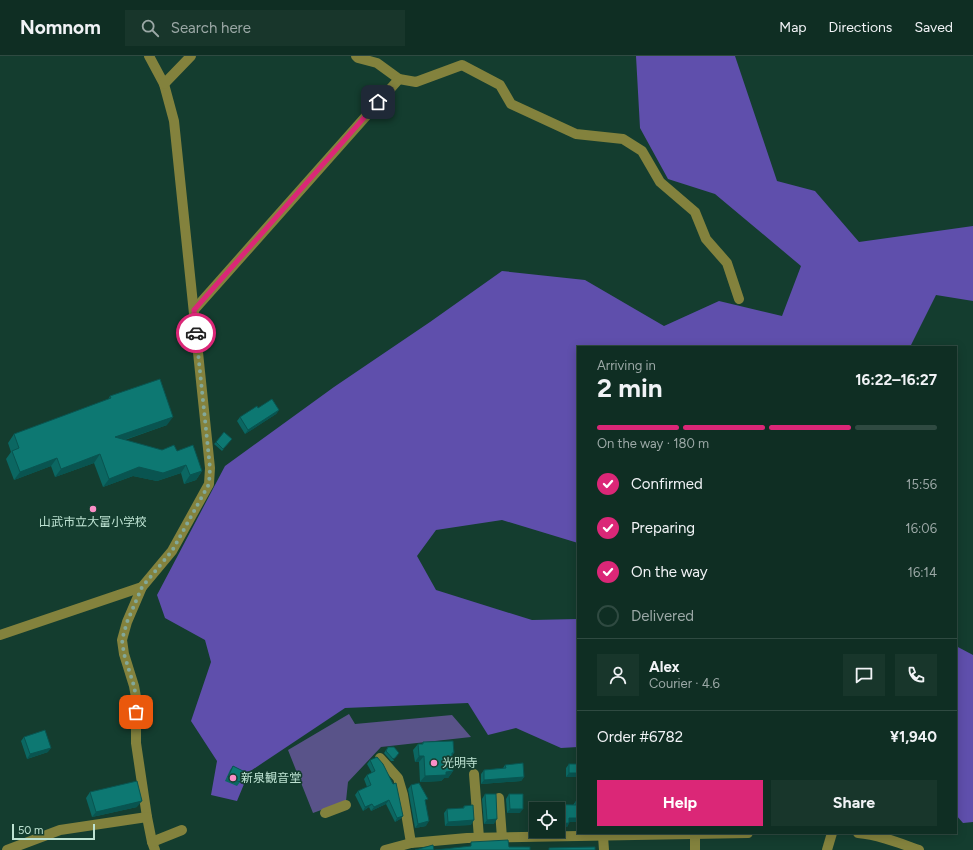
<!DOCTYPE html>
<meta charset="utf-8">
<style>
:root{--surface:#0f2e23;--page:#18362b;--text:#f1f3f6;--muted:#9ba8a6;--line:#2f4a41;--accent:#db2777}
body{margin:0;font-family:Figtree,"Noto Sans JP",sans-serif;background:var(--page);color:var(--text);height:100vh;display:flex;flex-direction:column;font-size:15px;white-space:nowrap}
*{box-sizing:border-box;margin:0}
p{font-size:13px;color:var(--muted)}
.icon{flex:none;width:22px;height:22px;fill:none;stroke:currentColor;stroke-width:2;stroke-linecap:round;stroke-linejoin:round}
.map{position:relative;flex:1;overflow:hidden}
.sheet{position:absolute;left:577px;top:290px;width:380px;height:488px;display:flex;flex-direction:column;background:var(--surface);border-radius:0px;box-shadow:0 2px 10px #0003,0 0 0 1px var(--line)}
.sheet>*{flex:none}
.tools{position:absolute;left:529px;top:746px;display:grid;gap:8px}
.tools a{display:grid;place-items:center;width:36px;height:36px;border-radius:0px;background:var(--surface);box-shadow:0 2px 10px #0003,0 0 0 1px var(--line);font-size:20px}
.scale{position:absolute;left:12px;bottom:10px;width:83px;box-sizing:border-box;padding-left:4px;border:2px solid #bde2d2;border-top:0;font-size:11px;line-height:14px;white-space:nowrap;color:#bde2d2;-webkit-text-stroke:3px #143d2f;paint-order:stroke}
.pin{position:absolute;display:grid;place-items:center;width:34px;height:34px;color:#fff;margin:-17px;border-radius:8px;box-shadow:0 2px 6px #0006}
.courier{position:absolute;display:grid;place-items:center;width:40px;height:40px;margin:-20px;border:3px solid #db2777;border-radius:50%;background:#fff;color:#222;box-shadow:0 1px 5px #0007}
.head em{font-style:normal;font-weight:700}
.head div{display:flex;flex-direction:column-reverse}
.head{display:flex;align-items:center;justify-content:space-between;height:68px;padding:0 20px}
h1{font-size:26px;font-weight:700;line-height:30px}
.bar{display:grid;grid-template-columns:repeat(4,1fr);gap:6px 4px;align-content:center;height:48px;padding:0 20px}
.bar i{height:5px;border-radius:3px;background:var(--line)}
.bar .active{background:var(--accent)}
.bar p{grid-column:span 4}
.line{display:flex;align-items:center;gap:10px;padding:0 20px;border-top:1px solid var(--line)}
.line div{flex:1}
.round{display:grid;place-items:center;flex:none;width:42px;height:42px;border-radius:0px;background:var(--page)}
ol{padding:0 20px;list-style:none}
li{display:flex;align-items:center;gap:12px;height:44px}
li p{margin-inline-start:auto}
li .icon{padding:4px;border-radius:50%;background:var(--accent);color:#fff;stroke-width:4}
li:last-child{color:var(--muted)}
li i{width:22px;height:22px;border:2px solid var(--line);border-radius:50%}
.primary-button{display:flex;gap:8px;margin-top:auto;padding:8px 20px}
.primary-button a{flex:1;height:46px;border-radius:0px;background:var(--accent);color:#fff;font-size:16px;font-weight:700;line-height:46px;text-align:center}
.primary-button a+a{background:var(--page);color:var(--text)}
header{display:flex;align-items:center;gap:24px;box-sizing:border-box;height:56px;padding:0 20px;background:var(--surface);border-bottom:1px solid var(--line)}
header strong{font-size:19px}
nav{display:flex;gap:22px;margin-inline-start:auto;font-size:14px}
.search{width:280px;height:36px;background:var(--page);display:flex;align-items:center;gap:10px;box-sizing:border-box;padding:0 14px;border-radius:0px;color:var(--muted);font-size:15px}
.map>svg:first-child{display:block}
.green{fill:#595389}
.forest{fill:#5f4fac}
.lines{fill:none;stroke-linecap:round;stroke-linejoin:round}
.minor{stroke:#83823d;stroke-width:10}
.wall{fill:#0b6762}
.shaded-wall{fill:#095450}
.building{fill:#0d7872;stroke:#095450}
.done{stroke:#82a899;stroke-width:4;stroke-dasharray:0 7.2}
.route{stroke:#db2777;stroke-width:5}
.poi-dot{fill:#fa8fc7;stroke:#143d2f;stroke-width:1.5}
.labels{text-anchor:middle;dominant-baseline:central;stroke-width:3.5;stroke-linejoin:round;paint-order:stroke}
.poi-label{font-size:12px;fill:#bde2d2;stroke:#143d2f;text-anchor:start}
</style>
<header>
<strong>Nomnom</strong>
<div class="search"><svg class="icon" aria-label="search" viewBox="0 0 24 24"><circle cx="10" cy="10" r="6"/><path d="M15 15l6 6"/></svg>Search here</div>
<nav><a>Map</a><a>Directions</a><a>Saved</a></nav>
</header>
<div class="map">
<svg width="973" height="794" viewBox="0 0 973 794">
<rect width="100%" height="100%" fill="#143d2f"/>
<!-- green -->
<polygon class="green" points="349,658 355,668 452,659 471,681 381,691 348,726 346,745 313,757 288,694"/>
<!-- forest -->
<g class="forest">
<polygon points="636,0 735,0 777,125 815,135 859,186 973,170 973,245 936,239 910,291 578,291 578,487 502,464 436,474 417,500 436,534 532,564 578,563 578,691 561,692 516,672 488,679 468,647 345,652 249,716 237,745 211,739 217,705 191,665 211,606 205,584 165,562 157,539 225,410 334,331 430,266 502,215 585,224 664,270 719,245 782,260 801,210 715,138 668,123 640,72"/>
<polygon points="956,590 973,599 973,766 963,767 956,759"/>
</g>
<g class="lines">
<!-- minor -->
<g class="minor">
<polyline points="149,0 164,28 174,65 210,412 209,428 172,495 142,531 127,566 122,584 124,598 134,630 136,641 136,687 147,761 152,786 155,794"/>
<polyline points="356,0 358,2 377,7 399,23 416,26 462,9 500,29 511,48 576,78 623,83 642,95 660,126 695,156 706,183 727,207 739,243"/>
<polyline points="164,28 191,0"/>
<polyline points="194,254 399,23"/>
<polyline points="0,579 142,531"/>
<polyline points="380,702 398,722 403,739 411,787"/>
<polyline points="474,718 479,782"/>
<polyline points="499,742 502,782"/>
<polyline points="325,757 346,749"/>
<path d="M858 777C879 779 899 787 919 794"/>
<polyline points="695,778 695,794"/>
<polyline points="603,780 604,794"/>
<polyline points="152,786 182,774"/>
<polyline points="7,794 60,774 147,761"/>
<polyline points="385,794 411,787 467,782 748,777"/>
<polyline points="827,794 832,777"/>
</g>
</g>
<!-- wall -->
<g class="wall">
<polygon points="110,340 167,369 125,384 162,394 177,395 202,415 196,424 184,428 181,417 157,425 133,420 103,431 94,407 55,421 51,410 14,424 6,403 11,396 8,387 14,378 108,344"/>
<polygon points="279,354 276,358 245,378 237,365 240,361"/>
<polygon points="230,385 222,395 214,388 216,386"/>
<polygon points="24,681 48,696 27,703 21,685"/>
<polygon points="423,686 454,697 452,699 453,715 448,722 444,722 441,725 420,726 419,706 415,706 413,694 418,688 422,688"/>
<polygon points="388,691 394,705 391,705 384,697"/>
<polygon points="370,704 403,760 400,763 395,766 386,748 371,755 369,751 363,755 355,739 358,735 367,731 364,723 367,719 372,717 367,708"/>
<polygon points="569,708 578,721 566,721 566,712"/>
<polygon points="505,709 524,721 521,725 481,728 481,718 484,714 503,712"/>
<polygon points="233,710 240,726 237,730 225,725 230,714"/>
<polygon points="411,729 425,747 426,770 415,772 408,733"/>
<polygon points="90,736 137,751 92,761 86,742"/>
<polygon points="485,738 494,768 484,768 482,743"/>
<polygon points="509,738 520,757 507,757 506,743"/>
<polygon points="576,745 578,766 569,766 569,767 567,771 529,772 529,752 532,748 573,749"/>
<polygon points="464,750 471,769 445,770 444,757 447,753 463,752"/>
</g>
<!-- shaded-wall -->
<g class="shaded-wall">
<polygon points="279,354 276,358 245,378 248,374"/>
<polygon points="173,361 167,369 109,389 115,381"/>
<polygon points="100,398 94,407 55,421 61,413"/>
<polygon points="57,402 51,410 14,424 20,416"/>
<polygon points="186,409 181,417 157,425 133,420 103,431 109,423 139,411"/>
<polygon points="202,415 196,424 184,428 190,419"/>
<polygon points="51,692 48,696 27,703 30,698"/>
<polygon points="419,700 424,700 419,706 415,706"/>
<polygon points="453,715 448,722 444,722 441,725 420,726 425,720 446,716"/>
<polygon points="569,717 578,717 578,721 566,721"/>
<polygon points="524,721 521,725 481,728 484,724"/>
<polygon points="389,744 386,748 371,755 374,751"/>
<polygon points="142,745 137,751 92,761 96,756"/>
<polygon points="372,748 369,751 363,755 365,751"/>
<polygon points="510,753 523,753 520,757 507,757"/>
<polygon points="403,760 400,763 395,766 397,762"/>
<polygon points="569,762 578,762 578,766 567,766"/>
<polygon points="497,763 494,768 484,768 487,764"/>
<polygon points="474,764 471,769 445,770 448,766"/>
<polygon points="429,765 426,770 415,772 418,768"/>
<polygon points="569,767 567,771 558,771 558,768"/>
<polygon points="532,768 536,768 536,772 529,772"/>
</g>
<!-- building -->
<g class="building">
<polygon points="160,323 173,361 115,381 162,394 174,389 177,395 193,389 202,415 190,419 186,409 163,417 139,411 109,423 100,398 61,413 57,402 20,416 12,395 19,392 14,378 111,342 110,340"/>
<polygon points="272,343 279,354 248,374 240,361 257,350 258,352"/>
<polygon points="224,376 232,383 223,393 216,386"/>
<polygon points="45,674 51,692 30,698 24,681"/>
<polygon points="453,685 454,697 452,697 453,715 446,716 446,719 425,720 424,700 419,700 418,688 423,688 423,686"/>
<polygon points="388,691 394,691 399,697 395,702 393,703 386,695"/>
<polygon points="377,701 383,708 393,728 396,727 403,760 397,762 389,744 374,751 372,748 365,751 358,735 371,729 367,719 375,715 370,704"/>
<polygon points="523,707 524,721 484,724 484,714 506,712 505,709"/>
<rect x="569" y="708" width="9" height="9"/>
<polygon points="233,710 245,716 240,726 228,721"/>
<polygon points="137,725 142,745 96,756 90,736"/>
<polygon points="419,727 428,743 425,744 429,765 418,768 411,729"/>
<polygon points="485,738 496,738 497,763 487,764"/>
<polygon points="509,738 523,738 523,753 510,753"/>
<polygon points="576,745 578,745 578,762 569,762 569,767 558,768 558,753 536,753 536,768 532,768 532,748 576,749"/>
<polygon points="473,749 474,764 448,766 447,753 464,752 464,750"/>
<polygon points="508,784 509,791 530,791 530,794 435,794 471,790 471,786"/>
<polygon points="433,789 434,794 415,794"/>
<polygon points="595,791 595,794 549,794 549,792"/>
</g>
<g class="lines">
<!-- done -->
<polyline class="done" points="136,656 136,641 134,630 124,598 122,584 127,566 142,531 172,495 209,428 210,412 196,277"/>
<!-- route -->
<polyline class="route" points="196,277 194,254 378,46"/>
</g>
<!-- markers -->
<g class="poi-dot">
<circle cx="93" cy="453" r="4"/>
<circle cx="434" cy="707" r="4"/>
<circle cx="233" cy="722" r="4"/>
</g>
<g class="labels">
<!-- poi labels -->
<g class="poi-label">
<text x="93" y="466" text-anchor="middle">山武市立大富小学校</text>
<text x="442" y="707">光明寺</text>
<text x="241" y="722">新泉観音堂</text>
</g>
</g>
</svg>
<div class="tools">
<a><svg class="icon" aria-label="locate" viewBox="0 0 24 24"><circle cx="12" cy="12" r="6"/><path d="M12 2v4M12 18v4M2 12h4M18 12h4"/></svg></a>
</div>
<div class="scale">50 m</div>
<div class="pin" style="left:136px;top:656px;background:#ea580c"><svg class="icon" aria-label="bag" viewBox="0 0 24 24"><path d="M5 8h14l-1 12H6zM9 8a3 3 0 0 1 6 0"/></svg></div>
<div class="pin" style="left:378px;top:46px;background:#1f2937"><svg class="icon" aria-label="home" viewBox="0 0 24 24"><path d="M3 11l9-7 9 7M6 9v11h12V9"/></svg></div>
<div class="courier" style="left:196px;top:277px"><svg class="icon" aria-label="car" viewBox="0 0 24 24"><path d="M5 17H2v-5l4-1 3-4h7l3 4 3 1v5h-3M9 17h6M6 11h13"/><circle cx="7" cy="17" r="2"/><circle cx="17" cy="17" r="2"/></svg></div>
<section class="sheet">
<div class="head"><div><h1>2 min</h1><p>Arriving in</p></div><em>16:22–16:27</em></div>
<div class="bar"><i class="active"></i><i class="active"></i><i class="active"></i><i></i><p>On the way · 180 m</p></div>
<ol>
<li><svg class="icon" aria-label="check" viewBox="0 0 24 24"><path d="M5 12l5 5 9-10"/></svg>Confirmed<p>15:56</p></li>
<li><svg class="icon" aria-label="check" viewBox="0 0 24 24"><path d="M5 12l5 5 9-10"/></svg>Preparing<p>16:06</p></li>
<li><svg class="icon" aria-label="check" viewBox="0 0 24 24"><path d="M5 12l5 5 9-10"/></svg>On the way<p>16:14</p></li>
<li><i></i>Delivered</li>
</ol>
<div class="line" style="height:72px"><a class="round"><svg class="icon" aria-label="person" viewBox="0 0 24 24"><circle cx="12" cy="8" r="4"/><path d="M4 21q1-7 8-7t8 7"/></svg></a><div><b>Alex</b><p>Courier · 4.6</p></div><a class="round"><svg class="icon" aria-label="chat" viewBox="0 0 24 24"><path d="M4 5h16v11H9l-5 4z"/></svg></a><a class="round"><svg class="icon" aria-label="phone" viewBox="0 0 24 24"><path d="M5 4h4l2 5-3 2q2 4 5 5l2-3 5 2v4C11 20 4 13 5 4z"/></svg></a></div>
<div class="line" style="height:52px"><div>Order #6782</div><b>¥1,940</b></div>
<div class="primary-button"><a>Help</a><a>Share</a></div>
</section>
</div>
